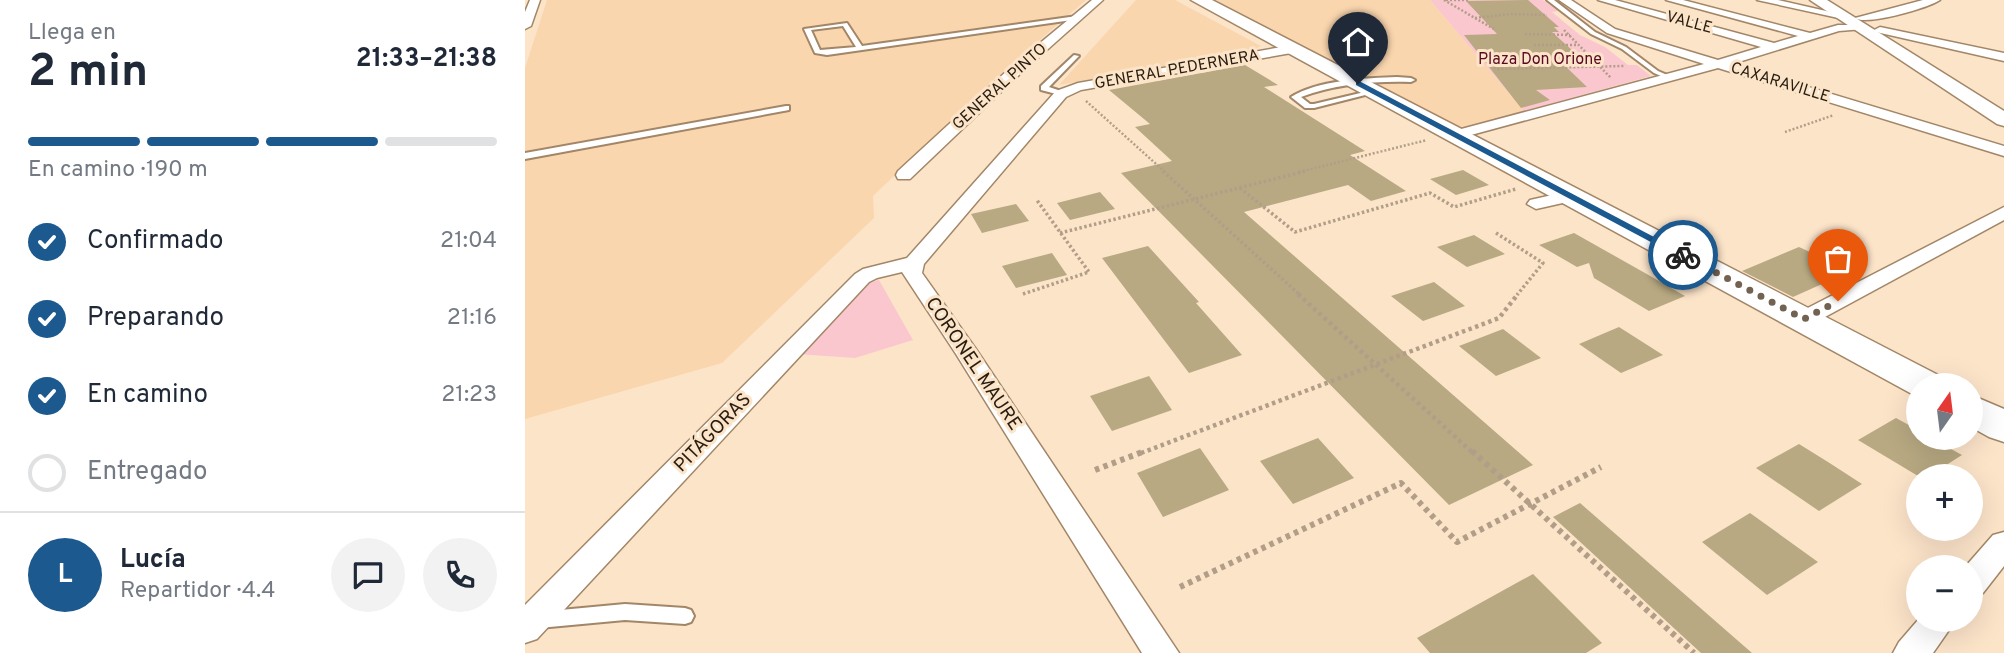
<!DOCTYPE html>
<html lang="es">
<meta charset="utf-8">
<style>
:root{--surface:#fff;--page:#f2f2f3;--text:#1f2937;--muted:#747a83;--line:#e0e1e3;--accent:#1b598f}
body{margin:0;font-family:Overpass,sans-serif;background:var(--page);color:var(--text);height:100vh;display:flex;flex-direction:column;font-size:26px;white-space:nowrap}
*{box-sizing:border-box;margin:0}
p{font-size:23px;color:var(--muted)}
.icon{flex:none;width:38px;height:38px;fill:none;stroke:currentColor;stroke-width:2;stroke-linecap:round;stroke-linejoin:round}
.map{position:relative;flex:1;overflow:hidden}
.side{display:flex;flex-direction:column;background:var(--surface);width:525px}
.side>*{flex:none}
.needle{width:46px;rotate:14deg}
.fabs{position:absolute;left:1381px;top:373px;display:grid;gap:14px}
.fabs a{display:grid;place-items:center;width:77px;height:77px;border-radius:50%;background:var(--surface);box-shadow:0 7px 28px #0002;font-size:35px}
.pin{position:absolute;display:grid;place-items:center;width:60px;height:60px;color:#fff;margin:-72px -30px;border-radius:50% 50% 50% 0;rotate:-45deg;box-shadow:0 0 7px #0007}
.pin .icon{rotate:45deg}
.courier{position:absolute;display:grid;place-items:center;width:70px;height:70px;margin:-35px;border:5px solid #1b598f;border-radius:50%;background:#fff;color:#222;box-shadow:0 2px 9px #0007}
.head em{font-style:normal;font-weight:700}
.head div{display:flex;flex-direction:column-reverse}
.head{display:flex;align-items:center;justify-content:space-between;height:119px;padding:0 28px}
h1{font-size:46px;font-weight:700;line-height:52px}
.bar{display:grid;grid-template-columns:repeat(4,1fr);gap:10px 7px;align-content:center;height:84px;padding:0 28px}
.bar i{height:9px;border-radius:5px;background:var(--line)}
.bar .selected{background:var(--accent)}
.bar p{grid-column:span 4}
.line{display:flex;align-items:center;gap:18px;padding:0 28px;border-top:2px solid var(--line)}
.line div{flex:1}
.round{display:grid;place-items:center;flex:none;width:74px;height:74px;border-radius:37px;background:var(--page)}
ol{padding:0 28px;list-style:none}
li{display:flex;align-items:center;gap:21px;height:77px}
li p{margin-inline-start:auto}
li .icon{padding:7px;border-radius:50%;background:var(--accent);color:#fff;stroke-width:4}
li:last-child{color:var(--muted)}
li i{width:38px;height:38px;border:4px solid var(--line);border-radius:50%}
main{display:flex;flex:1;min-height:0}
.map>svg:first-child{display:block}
.built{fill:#fad6ae}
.green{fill:#fbc7ce}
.building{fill:#b8a982}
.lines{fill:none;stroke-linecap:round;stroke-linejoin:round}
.lane-casing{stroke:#a28667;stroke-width:4}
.street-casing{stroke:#a28667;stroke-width:3}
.secondary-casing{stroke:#a28667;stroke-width:3}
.primary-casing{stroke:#a28667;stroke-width:3}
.path-far3{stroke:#b29e88;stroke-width:2.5;stroke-dasharray:2 2;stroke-linecap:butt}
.path-far2{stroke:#b29e88;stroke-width:3.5;stroke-dasharray:2.5 2.5;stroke-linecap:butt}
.path-far1{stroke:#b29e88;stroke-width:4.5;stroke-dasharray:3.5 3.5;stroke-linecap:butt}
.path{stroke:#b29e88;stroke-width:6;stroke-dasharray:4.5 4.5;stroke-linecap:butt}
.lane{fill:#fff;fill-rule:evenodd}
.street{fill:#fff;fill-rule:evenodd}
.secondary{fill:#fff;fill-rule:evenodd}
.primary{fill:#fff;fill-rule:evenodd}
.route{fill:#1b598f}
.done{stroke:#726251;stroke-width:7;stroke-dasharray:0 12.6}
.labels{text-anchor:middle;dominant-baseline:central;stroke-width:6;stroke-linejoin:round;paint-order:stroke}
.far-street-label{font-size:16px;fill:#271c10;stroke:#fce4c9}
.far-park-label{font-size:16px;fill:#5b0923;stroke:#fce4c9}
.street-label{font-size:19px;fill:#271c10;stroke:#fce4c9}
</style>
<main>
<section class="side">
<div class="head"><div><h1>2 min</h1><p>Llega en</p></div><em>21:33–21:38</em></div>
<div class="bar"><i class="selected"></i><i class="selected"></i><i class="selected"></i><i></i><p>En camino · 190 m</p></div>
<ol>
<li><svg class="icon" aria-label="check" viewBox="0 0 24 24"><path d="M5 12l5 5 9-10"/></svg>Confirmado<p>21:04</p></li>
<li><svg class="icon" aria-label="check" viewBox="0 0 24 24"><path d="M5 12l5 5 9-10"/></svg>Preparando<p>21:16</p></li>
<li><svg class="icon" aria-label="check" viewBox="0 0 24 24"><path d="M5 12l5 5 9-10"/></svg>En camino<p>21:23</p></li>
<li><i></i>Entregado</li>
</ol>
<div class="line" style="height:126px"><b class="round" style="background:var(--accent);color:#fff">L</b><div><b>Lucía</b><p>Repartidor · 4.4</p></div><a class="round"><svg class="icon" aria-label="chat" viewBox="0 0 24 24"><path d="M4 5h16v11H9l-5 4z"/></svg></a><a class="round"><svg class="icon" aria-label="phone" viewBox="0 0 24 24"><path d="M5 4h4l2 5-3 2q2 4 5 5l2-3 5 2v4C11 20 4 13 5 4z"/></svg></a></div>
</section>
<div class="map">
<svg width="1479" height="653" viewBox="0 0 1479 653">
<rect width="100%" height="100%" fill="#fce4c9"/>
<!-- built -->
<g class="built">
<polygon points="22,0 561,0 487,64 348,196 349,218 197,363 0,419 0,68"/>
<polygon points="611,0 650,0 736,46 728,50 534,85"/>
<polygon points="681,0 905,0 999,111 941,127 929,126"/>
</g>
<!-- green -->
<g class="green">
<polygon points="905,0 1018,0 1033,11 1027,12 1055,35 1080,47 1103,65 1112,65 1126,76 999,111"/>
<polygon points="354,280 388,340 330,358 271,354 339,283"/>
</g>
<!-- building -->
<g class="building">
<polygon points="1003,0 1034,27 1029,27 1034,32 1027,32 1058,60 1034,60 1062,87 1011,90 1025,100 996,108 939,35 972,34 941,1"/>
<polygon points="720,65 753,85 739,87 840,151 825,155 881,191 846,201 823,185 719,212 1008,465 924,505 596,173 647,161 610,127 625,124 584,90"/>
<polygon points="938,170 964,185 931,195 905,179"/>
<polygon points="575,192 590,209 545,220 532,203"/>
<polygon points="491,204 504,221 457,233 446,214"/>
<polygon points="1049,233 1120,273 1160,296 1124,311 1069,278 1064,263 1052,267 1014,245"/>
<polygon points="949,235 980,254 942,267 912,247"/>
<polygon points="623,246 674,302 671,303 717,355 664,373 577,258"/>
<polygon points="1274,247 1326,271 1268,297 1217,271"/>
<polygon points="527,253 542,275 491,288 477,266"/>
<polygon points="909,282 940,306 898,321 866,296"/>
<polygon points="1094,327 1138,355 1096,373 1054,344"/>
<polygon points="978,329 1016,358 971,376 934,346"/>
<polygon points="624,376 647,410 587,431 565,396"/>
<polygon points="1371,418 1393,430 1393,438 1406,438 1437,455 1404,476 1393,476 1333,440"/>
<polygon points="793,438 829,478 768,504 735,461"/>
<polygon points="1274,444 1303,462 1337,484 1294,511 1231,468"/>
<polygon points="675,448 704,490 638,517 612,473"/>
<polygon points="1055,503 1227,653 1176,653 1028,517"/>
<polygon points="1225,513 1293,562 1242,595 1177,542"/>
<polygon points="1008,574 1077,643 1061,653 905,653 892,638"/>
</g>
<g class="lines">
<!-- lane casing -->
<g class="lane-casing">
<g id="lane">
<polygon points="1022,0 1029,0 1070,32 1101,47 1133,71 1147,77 1143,79 1129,73 1097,49 1066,34"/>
<path d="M552 16 554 19 302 55 290 53 279 29 322 23 337 46ZM318 26 331 47 295 50 286 30Z"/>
<polygon points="549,55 554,56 524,87 539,92 539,96 516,90 516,86"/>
<path d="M872 77 886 78 890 80 886 82C848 81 811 84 776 97L785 104H789L848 90 852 92 789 108H780L766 97C793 80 840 78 872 77Z"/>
<polygon points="261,106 264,106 264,110 0,159 0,153"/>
<polygon points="100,604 160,608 166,610 169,616 166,622 160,624 100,620 14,628 8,626 5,620 8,614 14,612"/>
</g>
</g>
<!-- street casing -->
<g class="street-casing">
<g id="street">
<polygon points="5,0 15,0 6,26 0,29 0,12"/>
<polygon points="567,0 578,0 495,74 385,179 373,179 371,175 373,171 485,68"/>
<polygon points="1034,0 1046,0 1090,29 1193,60 1236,47 1073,0 1090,0 1249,43 1273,36 1141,0 1158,0 1285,33 1313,25 1339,25 1339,29 1314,31 1207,64 1479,146 1479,156 1193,68 935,138 925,138 922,135 925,132 1179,64 1082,33"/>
<polygon points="1232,0 1253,0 1323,16 1318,19"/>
<path d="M1398 0H1415C1403 8 1341 26 1330 18Z"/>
<polygon points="1355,27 1479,53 1479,61 1351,32 1349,30"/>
<polygon points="768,45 774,49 772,52 556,90 541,97 399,264 397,273 451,349 654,653 617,653 431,354 377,272 352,278 344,282 12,639 0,643 0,605 330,274 338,269 382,258 531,91 553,83"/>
<polygon points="1045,191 1054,196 1051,200 1011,209 1002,204 1005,200"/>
<polygon points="1479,207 1479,220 1287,324 1271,324 1268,319 1271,314"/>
<polygon points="1479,532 1479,566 1458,593 1446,596 1446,567 1440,567 1468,535"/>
<polygon points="1393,620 1431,620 1408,653 1368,653 1374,642"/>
</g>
</g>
<!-- secondary casing -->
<g class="secondary-casing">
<polygon id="secondary" points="1285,0 1302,0 1479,111 1479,126 1472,124"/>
</g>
<!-- primary casing -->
<g class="primary-casing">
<g id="primary">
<polygon points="666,0 687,0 1415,376 1421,385 1393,385 1393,396 1387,394"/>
<polygon points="1446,395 1479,409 1479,442 1464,437 1446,427"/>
</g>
</g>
<!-- path-far3 -->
<g class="path-far3">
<polyline points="919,0 969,29"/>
<polyline points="921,0 945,0"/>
<polyline points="950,18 985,14 1022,15"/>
<polyline points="1039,30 1086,78"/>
<polyline points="1000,34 1045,35"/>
<polyline points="1009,45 1051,45"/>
<polyline points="964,61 971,69 1099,66"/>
<polyline points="561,101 640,172"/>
<polyline points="1260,132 1309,115"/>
<polyline points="774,172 902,140"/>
</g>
<!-- path-far2 -->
<g class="path-far2">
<polyline points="638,171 775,295"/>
<polyline points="715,188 770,232 905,193 929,207 991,189"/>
<polyline points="535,233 781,171"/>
<polyline points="971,233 1018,263 992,295"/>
<polyline points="498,294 564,272 511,199"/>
</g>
<!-- path-far1 -->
<g class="path-far1">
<polyline points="773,294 948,453"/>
<polyline points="616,453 974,318 993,294"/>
</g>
<!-- path -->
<g class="path">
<polyline points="947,451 1169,653"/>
<polyline points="570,470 620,451"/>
<polyline points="655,587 876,483 932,542 1076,467"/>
</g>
<!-- lane -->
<use href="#lane" class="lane"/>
<!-- street -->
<use href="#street" class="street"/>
<!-- secondary -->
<use href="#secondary" class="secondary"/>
<!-- primary -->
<use href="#primary" class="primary"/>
</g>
<!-- route -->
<polygon class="route" points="831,82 836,82 1163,255 1154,257 831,85"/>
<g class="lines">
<!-- done -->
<polyline class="done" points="1158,255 1279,319 1313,301"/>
</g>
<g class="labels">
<!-- far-street labels -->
<g class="far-street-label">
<text transform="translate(1164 23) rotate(15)">VALLE</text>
<text transform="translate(652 70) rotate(-10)">GENERAL PEDERNERA</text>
<text transform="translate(1255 83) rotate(17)">CAXARAVILLE</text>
<text transform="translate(475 87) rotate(-42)">GENERAL PINTO</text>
</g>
<!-- far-park labels -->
<g class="far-park-label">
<text x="1015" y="60">Plaza Don Orione</text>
</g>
<!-- street labels -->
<g class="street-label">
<text transform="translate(448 364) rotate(56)">CORONEL MAURE</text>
<text transform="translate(188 433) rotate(-46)">PITÁGORAS</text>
</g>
</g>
</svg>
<div class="fabs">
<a><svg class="needle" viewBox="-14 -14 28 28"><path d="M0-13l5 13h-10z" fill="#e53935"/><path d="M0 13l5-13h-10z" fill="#747a83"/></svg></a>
<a>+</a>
<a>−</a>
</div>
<div class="pin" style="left:1313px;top:301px;background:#ea580c"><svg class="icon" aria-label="bag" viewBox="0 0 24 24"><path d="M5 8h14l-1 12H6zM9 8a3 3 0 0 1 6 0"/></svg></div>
<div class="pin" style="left:833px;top:84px;background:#1f2937"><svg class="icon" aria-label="home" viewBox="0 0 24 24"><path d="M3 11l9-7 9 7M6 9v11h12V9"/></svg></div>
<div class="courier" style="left:1158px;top:255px"><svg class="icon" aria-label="bike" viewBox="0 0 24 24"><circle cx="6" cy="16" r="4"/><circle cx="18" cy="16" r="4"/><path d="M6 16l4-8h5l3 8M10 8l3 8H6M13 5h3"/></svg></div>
</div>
</main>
